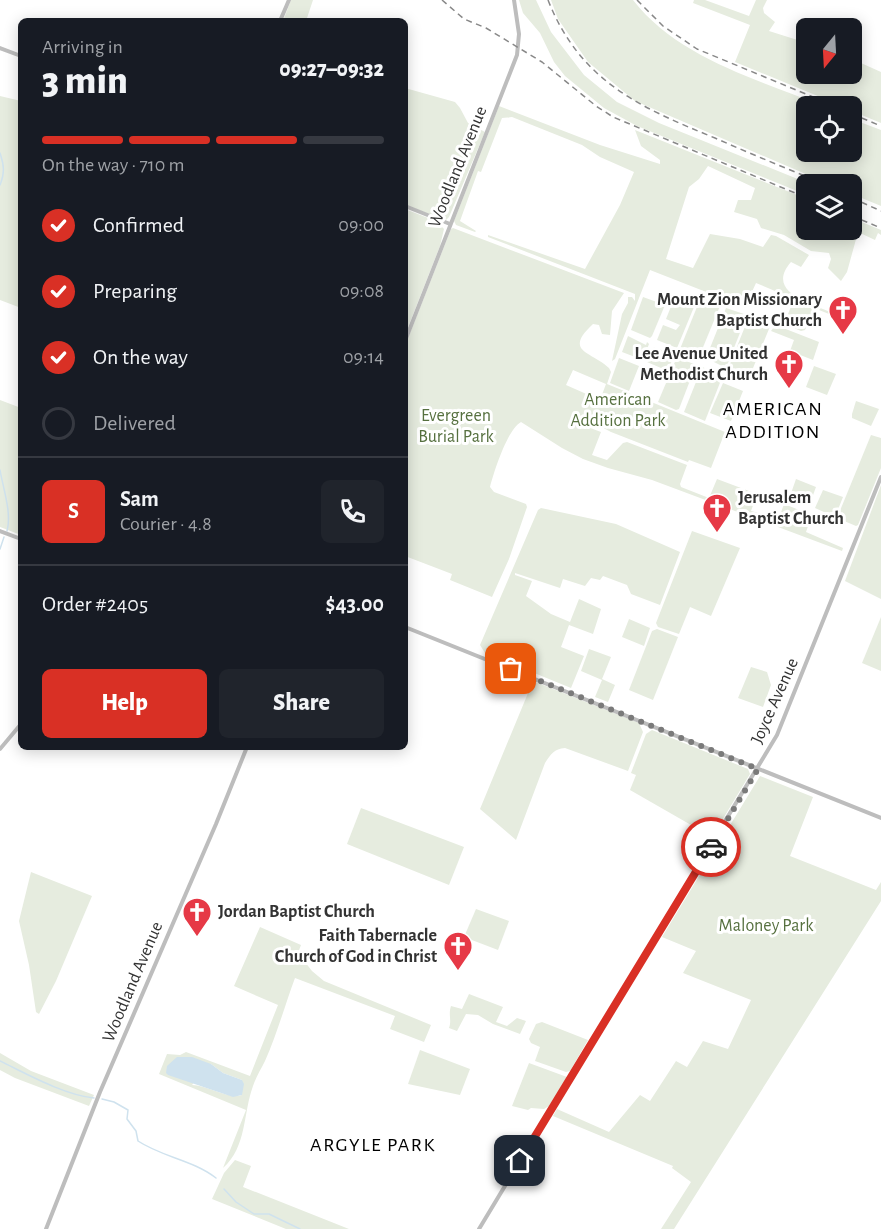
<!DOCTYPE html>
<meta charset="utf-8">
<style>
:root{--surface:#171b24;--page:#20242c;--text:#f1f3f6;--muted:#9ea1a6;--line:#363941;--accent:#d93025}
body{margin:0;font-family:"Alegreya Sans",sans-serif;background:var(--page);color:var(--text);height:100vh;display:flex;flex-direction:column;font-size:22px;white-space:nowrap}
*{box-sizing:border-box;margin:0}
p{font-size:20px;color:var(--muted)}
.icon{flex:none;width:33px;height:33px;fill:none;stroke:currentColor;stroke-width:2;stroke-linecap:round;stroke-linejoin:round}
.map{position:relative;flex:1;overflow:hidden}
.details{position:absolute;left:18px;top:18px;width:390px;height:732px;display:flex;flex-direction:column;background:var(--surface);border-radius:9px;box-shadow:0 3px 15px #0003}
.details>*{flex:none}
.needle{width:39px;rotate:198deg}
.controls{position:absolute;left:796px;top:18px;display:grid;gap:12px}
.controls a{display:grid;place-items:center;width:66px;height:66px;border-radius:9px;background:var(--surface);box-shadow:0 3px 15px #0003;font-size:30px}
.pin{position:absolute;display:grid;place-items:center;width:51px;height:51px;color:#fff;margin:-26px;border-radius:12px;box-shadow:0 3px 9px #0006}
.courier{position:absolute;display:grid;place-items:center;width:60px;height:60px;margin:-30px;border:4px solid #d93025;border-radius:50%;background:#fff;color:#222;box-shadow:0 2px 8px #0007}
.summary em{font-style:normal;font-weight:800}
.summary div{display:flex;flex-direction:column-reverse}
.summary{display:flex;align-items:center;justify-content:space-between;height:102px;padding:0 24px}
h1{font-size:39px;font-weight:800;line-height:45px}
.bar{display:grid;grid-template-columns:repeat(4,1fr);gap:9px 6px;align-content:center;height:72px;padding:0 24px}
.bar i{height:8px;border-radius:4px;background:var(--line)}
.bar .active{background:var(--accent)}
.bar p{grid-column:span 4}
.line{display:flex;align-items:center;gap:15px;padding:0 24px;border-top:2px solid var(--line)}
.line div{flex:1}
.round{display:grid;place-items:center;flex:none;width:63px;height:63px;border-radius:9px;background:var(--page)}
ol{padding:0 24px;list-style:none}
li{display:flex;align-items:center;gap:18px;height:66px}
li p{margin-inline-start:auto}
li .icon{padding:6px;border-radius:50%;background:var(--accent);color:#fff;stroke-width:4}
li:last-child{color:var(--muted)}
li i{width:33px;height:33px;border:3px solid var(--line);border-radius:50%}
.cta{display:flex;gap:12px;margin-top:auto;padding:12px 24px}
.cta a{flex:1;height:69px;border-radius:9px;background:var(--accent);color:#fff;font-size:24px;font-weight:800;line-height:69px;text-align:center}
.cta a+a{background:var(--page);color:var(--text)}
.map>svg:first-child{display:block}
.green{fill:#e6ecdf;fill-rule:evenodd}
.water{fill:#cfe2ee}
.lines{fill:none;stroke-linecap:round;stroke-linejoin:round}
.stream{stroke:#cfe2ee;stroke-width:1.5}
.secondary{stroke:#bdbdbd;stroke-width:4}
.rail{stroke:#888;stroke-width:1.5;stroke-dasharray:6 4.5;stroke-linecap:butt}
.done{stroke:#7a7a7a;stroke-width:6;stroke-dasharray:0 10.8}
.route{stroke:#d93025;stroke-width:8}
.labels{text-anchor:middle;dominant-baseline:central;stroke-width:6;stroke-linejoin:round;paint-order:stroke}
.street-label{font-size:18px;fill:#333;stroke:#fff}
.poi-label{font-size:18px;font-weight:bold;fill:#333;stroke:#fff;text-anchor:end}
.park-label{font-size:18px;fill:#56703f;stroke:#fff}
.neighbourhood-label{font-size:20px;letter-spacing:1.5px;fill:#000;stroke:#fff}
</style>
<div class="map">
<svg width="881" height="1229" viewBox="0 0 881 1229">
<rect width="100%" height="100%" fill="#fff"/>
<!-- green -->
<g class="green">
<polygon points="291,0 313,0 306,21 283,21"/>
<polygon points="519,0 536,0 551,32 584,75 617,102 659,123 810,184 807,184 807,195 637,126 604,108 565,76 554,62 540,33 523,13"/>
<path d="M551 0H633C678 58 757 79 823 106H807V152H852V119L881 130V206L852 194V184H829L635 101 588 62 558 19Z"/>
<polygon points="694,0 705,0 749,16 756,0 767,0 763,8 764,13 775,22 769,31 807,43 807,74 852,74 852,59 881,72 881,123 852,111 852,106 842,106 735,62 750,25 693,3"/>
<polygon points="405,88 455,102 460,108 468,123 485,132 449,217 446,220 405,205"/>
<polygon points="0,96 21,101 21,308 0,300"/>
<path d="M499 106 600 145 660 164V160L641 146 635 130 807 199V230H852V218L881 230V235L878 233 875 240 858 232 847 272 841 281 828 268 831 259 829 253 811 251 784 235 761 228 757 219 734 212 738 200H751L755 188 708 166 699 179 689 187 666 259 693 268 710 234 740 239 763 247 771 235 776 236 809 255 801 267 791 262C764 293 813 304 835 314L839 318 814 308 805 330 801 331 784 324 794 299 756 283 746 305 742 306 650 270 615 359 612 361 622 314 628 303V297H632L635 301V294L488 237V235L585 269 620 205 634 172 600 157 582 145 512 117 502 118 481 172 478 171 460 221 476 231 475 232 456 225 454 221Z"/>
<polygon points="405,209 436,221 444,229 440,246 405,335"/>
<path d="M453 228 624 293 612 311 610 335 602 334 599 325 593 324C563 352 591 351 609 368L611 372 607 384 725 432 711 468 689 460 688 462 611 432 592 422 593 429 601 432 592 455 607 460 623 443 627 442 687 465 680 484 681 487 709 498 717 479 757 494 751 511 779 518 784 504 812 515 806 532 843 548 842 551 652 480 608 468 583 459 562 448 521 422C507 430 494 472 490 487L494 492 526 504 527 507 509 559 492 597 450 580 452 574 405 556V346L451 229ZM573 370 606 384 600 400 566 385Z"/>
<polygon points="643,297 665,305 652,336 650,338 631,330"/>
<polygon points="701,297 719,304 720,306 699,357 680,349"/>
<polygon points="674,299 694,307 677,348 657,340 663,325 676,330 680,325 666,319"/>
<polygon points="726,308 747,315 726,368 706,358"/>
<polygon points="750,314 771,324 751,373 747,376 728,369"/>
<polygon points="778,326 819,342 813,360 790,351 794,340 771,331 774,327"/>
<polygon points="628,336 646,345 647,342 649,344 643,360 622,352"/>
<polygon points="654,347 674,355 668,371 647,362"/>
<polygon points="677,357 696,365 679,409 676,410 658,402"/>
<polygon points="619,358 639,366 629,391 610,383"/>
<polygon points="814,366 836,374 827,395 806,387"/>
<polygon points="702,367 723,375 705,421 684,412"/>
<polygon points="723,383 743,391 731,421 710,413"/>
<polygon points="0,400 21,408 21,535 0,527"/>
<polygon points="856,401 879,409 871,426 852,418 852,414"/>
<polygon points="871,435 881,438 881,468 858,525 856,526 837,518"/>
<polygon points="796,479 816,487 809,506 789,499"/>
<polygon points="881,485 881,599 845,581"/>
<polygon points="823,490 843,497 835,517 815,508"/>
<polygon points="541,508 616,524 680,552 660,605 631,594 627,585 603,576 600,580 591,578 585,586 563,579 560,588 515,573 515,575 532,581 526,596 551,614 570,622 579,599 601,609 593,634 569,625 561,647 584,656 571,688 485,653 480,645 538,510"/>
<polygon points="692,531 740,548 711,616 690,607 679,634 658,627 656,623"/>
<polygon points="881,617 881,671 862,663"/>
<polygon points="629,619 650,628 644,646 622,637"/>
<polygon points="657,629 678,637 653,700 629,690 652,631"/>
<polygon points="589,649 611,657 602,679 615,685 608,702 595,697 602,680 581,671"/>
<polygon points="751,667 767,672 771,685 763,707 738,698"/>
<path d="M533 681 639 723 643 732 628 771 565 748C554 749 551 754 545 763L516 840 480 809Z"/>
<polygon points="652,730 748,769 750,774 712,837 630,790 636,775 631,773 646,734"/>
<polygon points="760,776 813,797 790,856 876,890 881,882 881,901 674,1229 661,1229 691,1182 672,1168 673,1166 553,1116 557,1109 609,1132 640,1095 650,1101 676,1061 687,1067 703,1041 728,1049 751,1000 683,973 696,951 662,937"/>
<polygon points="361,808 464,847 449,885 347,844"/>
<polygon points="31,872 92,896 56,981 39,1014 36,1012 29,965 19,921"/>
<polygon points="476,909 509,921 498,950 464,937"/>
<path d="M260 927 301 945 298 953 312 971 324 981 431 1025 424 1042 390 1029 395 1016 295 978C285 1005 277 1034 265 1061 261 1069 256 1077 253 1086 243 1113 247 1147 223 1168L246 1110 159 1074 167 1054 180 1055 186 1052 250 1076 278 1005 234 986ZM211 1064 223 1073 242 1080V1095C229 1100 207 1085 192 1085Z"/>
<path d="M469 994 503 1007 496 1022 507 1026 517 1018 526 1021 520 1034 493 1024 478 1015 466 1014 457 1031 449 1028C452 1020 448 1015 451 1006L462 1009Z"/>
<polygon points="542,1022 588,1040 570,1071 566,1072 535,1061 540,1047 531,1043 529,1039 536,1024"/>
<polygon points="420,1050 470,1069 460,1095 408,1084"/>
<polygon points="0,1053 31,1071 94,1095 89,1106 15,1078 0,1070"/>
<polygon points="529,1063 567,1077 549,1106 544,1109 531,1108 528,1110 512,1106"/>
<polygon points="235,1160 251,1166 243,1187 349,1229 286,1229 212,1199 224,1173"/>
</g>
<!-- water -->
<polygon class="water" points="177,1057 192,1057 211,1064 223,1073 242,1080 244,1084 242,1095 233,1097 168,1075 166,1073 167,1066"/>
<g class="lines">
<!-- stream -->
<g class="stream">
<path d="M0 153C4 165 5 173 0 185"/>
<path d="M0 470C3 488 12 513 7 531"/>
<polyline points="0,549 4,537"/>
<path d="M0 1061C27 1074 64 1095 94 1098"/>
<path d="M102 1099 114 1102 128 1110 127 1119 136 1131 138 1141C162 1157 193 1160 216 1178"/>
<polyline points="224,1189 236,1202 254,1214 269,1214 300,1229"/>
</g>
<!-- secondary -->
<g class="secondary">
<polyline points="280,21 289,0"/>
<polyline points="0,48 21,56"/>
<polyline points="405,206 450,224"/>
<polyline points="405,341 517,55 519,34 514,0"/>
<polyline points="0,531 21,539"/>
<polyline points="405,627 881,818"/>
<polyline points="0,749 21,724"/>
<polyline points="46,1229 100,1092 216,824 247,747"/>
<polyline points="479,1229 777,735 881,477"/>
</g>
<!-- rail -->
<g class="rail">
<polyline points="442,0 464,19 486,28 542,62 596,106 613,117 807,198"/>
<path d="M548 0C580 81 639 107 715 138 751 154 788 169 824 184"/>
<polyline points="637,0 663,26 697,49 835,106"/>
<polyline points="852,114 881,126"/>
<polyline points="852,198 881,211"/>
<polyline points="852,216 881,228"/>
</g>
</g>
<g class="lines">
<!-- done -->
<polyline class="done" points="511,669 758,769 711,847"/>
<!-- route -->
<polyline class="route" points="520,1161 711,847"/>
</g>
<!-- icons -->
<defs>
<g id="church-pin" transform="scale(1.5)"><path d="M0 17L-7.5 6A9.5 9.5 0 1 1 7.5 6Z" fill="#e63946" stroke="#fff"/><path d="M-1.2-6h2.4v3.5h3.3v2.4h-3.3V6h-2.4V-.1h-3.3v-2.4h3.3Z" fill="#fff"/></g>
</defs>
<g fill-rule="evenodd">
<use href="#church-pin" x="843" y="310"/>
<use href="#church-pin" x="789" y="364"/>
<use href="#church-pin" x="717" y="508"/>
<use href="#church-pin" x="197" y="912"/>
<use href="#church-pin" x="458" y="946"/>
</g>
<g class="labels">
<!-- street labels -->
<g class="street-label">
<text transform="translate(458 167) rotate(-68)">Woodland Avenue</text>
<text transform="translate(775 701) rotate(-66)">Joyce Avenue</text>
<text transform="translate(133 982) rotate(-67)">Woodland Avenue</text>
</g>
<!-- poi labels -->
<g class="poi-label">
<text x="822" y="300">Mount Zion Missionary<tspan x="822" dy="21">Baptist Church</tspan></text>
<text x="768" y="354">Lee Avenue United<tspan x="768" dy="21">Methodist Church</tspan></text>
<text x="738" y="498" text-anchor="start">Jerusalem<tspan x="738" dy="21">Baptist Church</tspan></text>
<text x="218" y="912" text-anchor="start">Jordan Baptist Church</text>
<text x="437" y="936">Faith Tabernacle<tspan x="437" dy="21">Church of God in Christ</tspan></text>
</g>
<!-- park labels -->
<g class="park-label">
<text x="618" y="400">American<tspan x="618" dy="21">Addition Park</tspan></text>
<text x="456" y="416">Evergreen<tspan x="456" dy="21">Burial Park</tspan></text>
<text x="766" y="926">Maloney Park</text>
</g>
<!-- neighbourhood labels -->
<g class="neighbourhood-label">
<text x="773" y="409">AMERICAN<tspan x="773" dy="23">ADDITION</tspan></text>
<text x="373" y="1145">ARGYLE PARK</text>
</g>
</g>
</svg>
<div class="controls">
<a><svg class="needle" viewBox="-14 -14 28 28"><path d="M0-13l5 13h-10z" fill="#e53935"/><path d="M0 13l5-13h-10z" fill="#9ea1a6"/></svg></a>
<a><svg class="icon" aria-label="locate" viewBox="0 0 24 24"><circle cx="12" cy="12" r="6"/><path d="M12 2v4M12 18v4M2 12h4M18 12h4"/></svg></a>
<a><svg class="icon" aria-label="layers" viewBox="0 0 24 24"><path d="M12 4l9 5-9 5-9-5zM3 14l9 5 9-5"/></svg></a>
</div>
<div class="pin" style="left:511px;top:669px;background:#ea580c"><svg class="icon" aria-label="bag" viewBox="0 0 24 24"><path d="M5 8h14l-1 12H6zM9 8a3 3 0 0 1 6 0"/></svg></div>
<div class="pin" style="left:520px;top:1161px;background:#1f2937"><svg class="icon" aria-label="home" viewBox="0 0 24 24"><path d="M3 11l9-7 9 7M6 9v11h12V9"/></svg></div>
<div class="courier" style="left:711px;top:847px"><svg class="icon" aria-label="car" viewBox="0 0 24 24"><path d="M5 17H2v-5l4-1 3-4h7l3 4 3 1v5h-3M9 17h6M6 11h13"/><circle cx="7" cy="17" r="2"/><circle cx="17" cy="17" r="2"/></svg></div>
<section class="details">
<div class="summary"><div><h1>3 min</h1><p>Arriving in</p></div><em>09:27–09:32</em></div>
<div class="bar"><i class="active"></i><i class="active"></i><i class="active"></i><i></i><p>On the way · 710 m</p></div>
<ol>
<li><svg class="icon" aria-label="check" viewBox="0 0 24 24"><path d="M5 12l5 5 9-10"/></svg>Confirmed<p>09:00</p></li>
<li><svg class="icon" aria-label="check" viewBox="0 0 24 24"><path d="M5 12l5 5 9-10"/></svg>Preparing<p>09:08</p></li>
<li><svg class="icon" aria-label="check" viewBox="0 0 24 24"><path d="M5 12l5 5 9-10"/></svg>On the way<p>09:14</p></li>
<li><i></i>Delivered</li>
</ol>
<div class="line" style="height:108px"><b class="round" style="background:var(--accent);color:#fff">S</b><div><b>Sam</b><p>Courier · 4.8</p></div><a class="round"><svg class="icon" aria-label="phone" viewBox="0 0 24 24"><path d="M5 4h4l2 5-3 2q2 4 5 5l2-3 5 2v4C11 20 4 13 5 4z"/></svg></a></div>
<div class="line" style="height:78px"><div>Order #2405</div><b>$43.00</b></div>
<div class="cta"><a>Help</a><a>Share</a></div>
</section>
</div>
